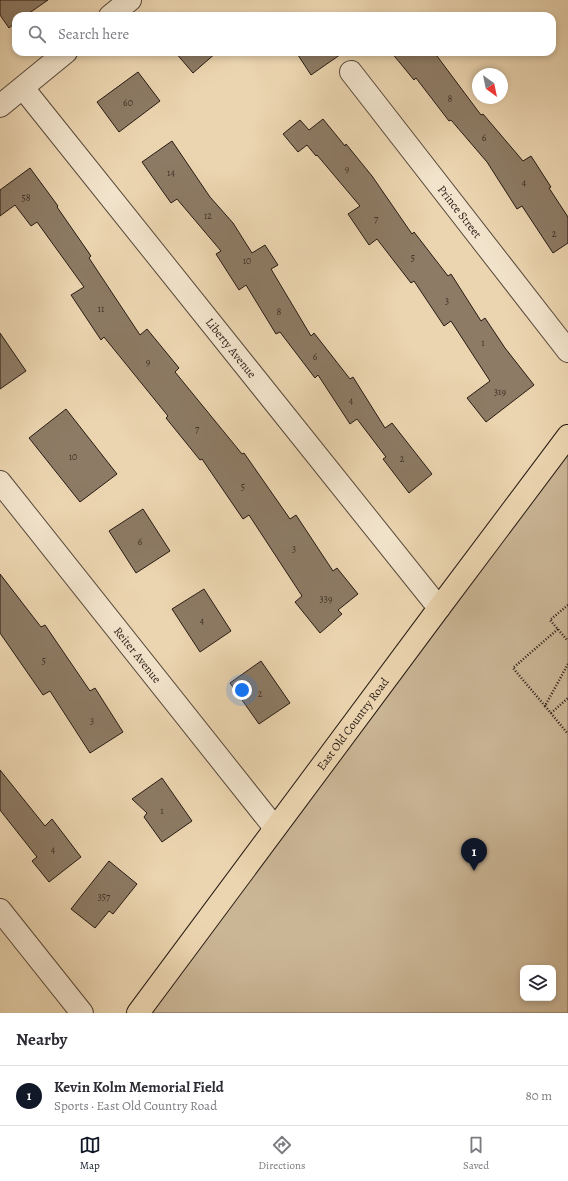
<!DOCTYPE html>
<html lang="en">
<head>
<meta charset="utf-8">
<style>
	body { margin:0; font-family:Alegreya,serif; background:#f2f2f3; color:#2b2b33 }
	.controls { position:absolute; right:12px; bottom:12px; display:grid; overflow:hidden; border-radius:8px; box-shadow:0 2px 6px #0003 }
	.controls button { width:36px; height:36px; display:grid; place-items:center; padding:0; border:0; border-bottom:1px solid #e1e1e2; background:#fff; color:#2b2b33; font:20px sans-serif }
	.compass { position:absolute; left:472px; top:68px; width:36px; height:36px; border-radius:50%; background:#fff; box-shadow:0 2px 6px #0003; rotate:147deg }
	.you { position:absolute; left:242px; top:690px; width:14px; height:14px; margin:-10px; border:3px solid #fff; border-radius:50%; background:#1a73e8; box-shadow:0 0 0 6px #1a73e833 }
	.badge { display:grid; place-items:center; width:26px; height:26px; border-radius:50%; background:#111827; color:#fff; font-size:13px; font-weight:700 }
	.pin { position:absolute; translate:-50% -33px; filter:drop-shadow(0 1px 2px #0008) }
	.pin::after { content:''; position:absolute; top:21px; width:14px; height:12px; background:inherit; clip-path:polygon(0 0,100% 0,50% 100%) }
	.list { margin:0; padding:0; list-style:none }
	h2 { display:flex; justify-content:space-between; align-items:center; height:52px; margin:0; padding:0 16px; font-size:17px }
	h2 small { font-size:13px; font-weight:400; color:#7c7c81 }
	.list li { display:grid; grid-template-columns:26px 1fr auto; gap:12px; align-items:center; box-sizing:border-box; height:60px; padding:0 16px; border-top:1px solid #e1e1e2 }
	.list b { display:block; font-size:15px; white-space:nowrap }
	.list p { margin:0; font-size:13px; white-space:nowrap; color:#7c7c81 }
	.list em { font-size:13px; font-style:normal; color:#7c7c81 }
	.icon { flex:none; width:22px; height:22px; fill:none; stroke:currentColor; stroke-width:2; stroke-linecap:round; stroke-linejoin:round }
	.map { position:relative; flex:none; width:568px; height:1013px; overflow:hidden }
	.search { position:absolute; background:#fff; box-shadow:0 2px 6px #0003; left:12px; right:12px; top:12px; height:44px; display:flex; align-items:center; gap:10px; box-sizing:border-box; padding:0 14px; border-radius:12px; color:#7c7c81; font-size:15px }
	.sheet { height:112px; background:#fff }
	nav { display:flex; justify-content:space-around; align-items:center; box-sizing:border-box; height:56px; border-top:1px solid #e1e1e2; background:#fff; font-size:11px; color:#7c7c81 }
	nav a { display:grid; justify-items:center; gap:2px }
	nav .on { color:#111827 }
	.map>svg:first-child { display:block }
	.green { fill:#cab595; stroke:#786854; fill-rule:evenodd }
	.building { fill:#8d7b65; stroke:#271a13 }
	.lines { fill:none; stroke-linecap:round; stroke-linejoin:round }
	.minor-casing { stroke:#58493a; stroke-width:24 }
	.major-casing { stroke:#271a13; stroke-width:24 }
	.path { stroke:#271a13; stroke-width:2.5; stroke-dasharray:1 2; stroke-linecap:butt }
	.minor { stroke:#f2e4cc; stroke-width:22 }
	.major { stroke:#ebd5b0; stroke-width:22 }
	.labels { text-anchor:middle; stroke-width:4; stroke-linejoin:round; paint-order:stroke }
	.number-label { font-size:10px; fill:#403228 }
	.street-label { font-size:12px; fill:#271a13; stroke:#f2e4cc }
</style>
</head>
<body>
<div class="map">
<svg width="568" height="1013" viewBox="0 0 568 1013">
	<rect width="100%" height="100%" fill="#ebd5b0"/>
	<filter id="stains"><feTurbulence type="fractalNoise" baseFrequency=".005" numOctaves="4"/><feColorMatrix values="0 0 0 0 .2 0 0 0 0 .09 0 0 0 0 .02 0 0 0 .5 -.17"/></filter>
	<radialGradient id="worn" r=".72"><stop offset=".6" stop-color="#630" stop-opacity="0"/><stop offset="1" stop-color="#630" stop-opacity=".3"/></radialGradient>
	<!-- green -->
	<path class="green" d="M568,437V1013H138ZM523,968H553V998H523Z"/>
	<!-- building -->
	<path class="building" d="M0,0H48L25,16H16V22L9,28L0,15Z
		M175,52H217L193,73Z
		M296,52H344L311,75Z
		M391,52H434L481,115L483,114L523,161L531,156L551,187L549,188L568,217V243L553,253L522,206L517,209L487,162L451,120L449,121L416,78L414,80Z
		M138,72L160,101L119,132L97,102Z
		M323,119L345,146L346,144L372,176L412,234L414,232L448,276L451,274L481,321L485,318L505,348L534,385L486,422L467,398L490,381L451,321L444,326L414,281L411,283L377,239L369,245L348,214L360,206L317,155L316,156L307,145L298,152L283,134L300,120L309,130Z
		M172,141L210,197L233,223L252,253L265,245L278,265L271,269L311,336L314,333L350,379L353,377L385,428L392,423L432,474L409,493L383,459L386,457L357,419L350,424L318,375L315,378L280,332L276,334L246,285L239,290L216,254L221,251L177,199L171,203L142,162Z
		M30,168L58,206L57,207L91,256L89,258L140,335L147,329L179,368L175,372L242,454L244,453L290,519L296,515L333,571L337,568L358,594L338,610L342,614L320,633L295,602L302,596L249,515L243,519L202,459L200,460L166,418L168,416L104,337L101,340L71,295L84,287L37,222L31,226L15,205L0,216V190Z
		M0,333L26,371L0,389Z
		M66,409L117,474L80,502L29,438Z
		M143,509L170,551L136,573L109,531Z
		M0,574L41,627L45,625L90,691L95,688L123,732L90,753L50,691L43,695L0,633Z
		M204,589L231,631L200,652L172,609Z
		M261,661L290,703L259,724L230,683Z
		M0,770L45,826L52,819L81,857L49,882L32,861L37,857L0,810Z
		M162,778L192,821L162,842L144,817L147,813L132,799Z
		M109,861L137,884L113,914L109,911L95,928L71,909Z"/>
	<g class="lines">
		<defs>
			<g id="minor">
				<path d="M110,16L130,0"/>
				<path id="s1" d="M351,72L568,351"/>
				<path id="s2" d="M23,88L439,608"/>
				<path d="M0,106L66,52"/>
				<path id="s3" d="M0,482L275,828"/>
				<path d="M0,910L82,1013"/>
			</g>
			<g id="major">
				<path id="s4" d="M138,1013L439,608L568,436"/>
			</g>
		</defs>
		<!-- minor casing -->
		<use href="#minor" class="minor-casing"/>
		<!-- major casing -->
		<use href="#major" class="major-casing"/>
		<!-- path -->
		<path class="path" d="M568,605L550,620L568,641
			M568,664L545,706L568,734
			M545,706L513,668L558,629
			M551,713L568,698"/>
		<!-- minor -->
		<use href="#minor" class="minor"/>
		<!-- major -->
		<use href="#major" class="major"/>
	</g>
	<g class="labels">
		<!-- number labels -->
		<g class="number-label">
			<text x="450" y="102">8</text>
			<text x="128" y="106">60</text>
			<text x="484" y="141">6</text>
			<text x="347" y="172">9</text>
			<text x="171" y="176">14</text>
			<text x="524" y="186">4</text>
			<text x="26" y="201">58</text>
			<text x="208" y="219">12</text>
			<text x="376" y="222">7</text>
			<text x="554" y="237">2</text>
			<text x="413" y="261">5</text>
			<text x="247" y="264">10</text>
			<text x="447" y="304">3</text>
			<text x="101" y="312">11</text>
			<text x="279" y="315">8</text>
			<text x="483" y="346">1</text>
			<text x="315" y="360">6</text>
			<text x="148" y="365">9</text>
			<text x="500" y="395">319</text>
			<text x="351" y="404">4</text>
			<text x="197" y="432">7</text>
			<text x="73" y="460">10</text>
			<text x="402" y="462">2</text>
			<text x="243" y="490">5</text>
			<text x="140" y="545">6</text>
			<text x="294" y="552">3</text>
			<text x="326" y="602">339</text>
			<text x="202" y="624">4</text>
			<text x="44" y="664">5</text>
			<text x="260" y="697">2</text>
			<text x="92" y="724">3</text>
			<text x="162" y="814">1</text>
			<text x="53" y="853">4</text>
			<text x="104" y="900">357</text>
		</g>
		<!-- street labels -->
		<g class="street-label">
			<text dy="4" stroke="none"><textPath href="#s1" startOffset="177">Prince Street</textPath></text>
			<text dy="4" stroke="none"><textPath href="#s2" startOffset="333">Liberty Avenue</textPath></text>
			<text dy="4" stroke="none"><textPath href="#s3" startOffset="221">Reiter Avenue</textPath></text>
			<text dy="4" stroke="none"><textPath href="#s4" startOffset="360">East Old Country Road</textPath></text>
		</g>
	</g>
	<rect width="100%" height="100%" filter="url(#stains)"/>
	<rect width="100%" height="100%" fill="url(#worn)"/>
</svg>
<div class="controls">
<button><svg class="icon" aria-label="layers" viewBox="0 0 24 24"><path d="M12 4l9 5-9 5-9-5zM3 14l9 5 9-5"/></svg></button>
</div>
<svg class="compass" viewBox="-18 -18 36 36"><path d="M0-13l5 13h-10z" fill="#e53935"/><path d="M0 13l5-13h-10z" fill="#7c7c81"/></svg>
<div class="you"></div>
<div class="pin badge" style="left:474px;top:871px">1</div>
<div class="search"><svg class="icon" aria-label="search" viewBox="0 0 24 24"><circle cx="10" cy="10" r="6"/><path d="M15 15l6 6"/></svg>Search here</div>
</div>
<section class="sheet">
<h2>Nearby<small></small></h2>
<ul class="list">
<li><span class="badge">1</span><div><b>Kevin Kolm Memorial Field</b><p>Sports · East Old Country Road</p></div><em>80 m</em></li>
</ul>
</section>
<nav>
<a class="on"><svg class="icon" aria-label="map" viewBox="0 0 24 24"><path d="M3 6l6-2 6 2 6-2v14l-6 2-6-2-6 2zM9 4v14M15 6v14"/></svg>Map</a>
<a><svg class="icon" aria-label="directions" viewBox="0 0 24 24"><path d="M12 3l9 9-9 9-9-9zM9 14v-3h6M13 9l2 2-2 2"/></svg>Directions</a>
<a><svg class="icon" aria-label="saved" viewBox="0 0 24 24"><path d="M7 4h10v16l-5-4-5 4z"/></svg>Saved</a>
</nav>
</body>
</html>
